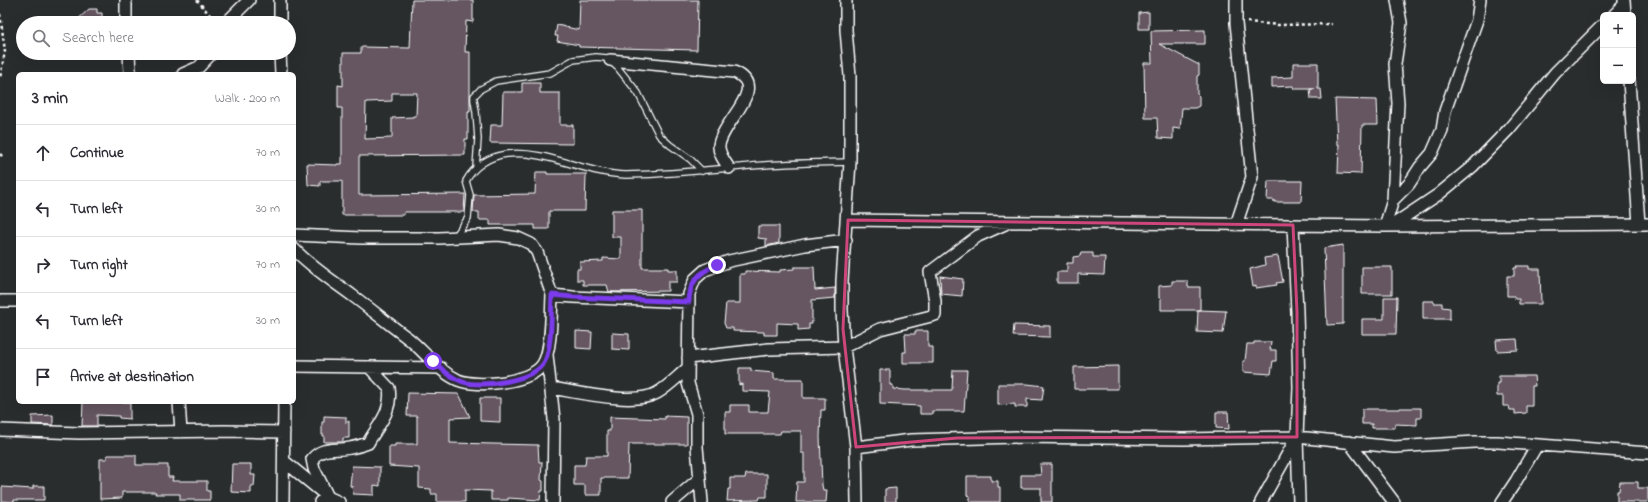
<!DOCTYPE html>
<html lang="en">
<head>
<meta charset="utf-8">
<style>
	body { margin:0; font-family:"Indie Flower",sans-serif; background:#f7f7f7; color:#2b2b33 }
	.controls { position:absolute; right:12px; top:12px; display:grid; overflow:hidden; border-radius:6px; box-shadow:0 4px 16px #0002 }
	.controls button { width:36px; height:36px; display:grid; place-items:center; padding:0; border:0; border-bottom:1px solid #e1e1e2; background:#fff; color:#2b2b33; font:20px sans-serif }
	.stop { position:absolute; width:12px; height:12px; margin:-9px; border:3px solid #7c3aed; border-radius:50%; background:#fff }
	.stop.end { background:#7c3aed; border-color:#fff; box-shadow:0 1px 4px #0008 }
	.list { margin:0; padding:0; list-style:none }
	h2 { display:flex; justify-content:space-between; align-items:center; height:52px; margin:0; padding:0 16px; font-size:17px }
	h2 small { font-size:13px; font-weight:400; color:#7c7c81 }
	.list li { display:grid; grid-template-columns:26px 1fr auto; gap:12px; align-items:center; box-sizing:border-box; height:56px; padding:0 16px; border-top:1px solid #e1e1e2 }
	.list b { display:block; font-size:15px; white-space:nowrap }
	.list em { font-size:13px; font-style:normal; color:#7c7c81 }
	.icon { flex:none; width:22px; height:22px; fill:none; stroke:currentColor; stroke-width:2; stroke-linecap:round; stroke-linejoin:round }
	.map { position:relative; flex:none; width:1648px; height:502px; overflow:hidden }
	.search { position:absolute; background:#fff; box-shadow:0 4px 16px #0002; left:16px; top:16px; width:280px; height:44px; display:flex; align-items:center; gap:10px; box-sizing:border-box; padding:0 14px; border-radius:22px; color:#7c7c81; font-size:15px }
	.panel { position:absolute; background:#fff; box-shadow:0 4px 16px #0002; left:16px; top:72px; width:280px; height:332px; border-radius:6px }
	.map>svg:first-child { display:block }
	.building { fill:#655662; stroke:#fff; fill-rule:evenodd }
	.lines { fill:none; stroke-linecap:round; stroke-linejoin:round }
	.service-casing { stroke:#fff; stroke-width:8 }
	.minor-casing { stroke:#fff; stroke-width:14 }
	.path { stroke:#fff; stroke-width:2.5; stroke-dasharray:3 3; stroke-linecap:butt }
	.service { stroke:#2a2d2e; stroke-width:5.5 }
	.minor { stroke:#2a2d2e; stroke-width:11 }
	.route { stroke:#7c3aed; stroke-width:5 }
	.marked { fill:none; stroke:#ce467c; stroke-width:3; stroke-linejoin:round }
</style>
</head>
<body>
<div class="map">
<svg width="1648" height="502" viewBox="0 0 1648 502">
	<rect width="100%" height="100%" fill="#2a2d2e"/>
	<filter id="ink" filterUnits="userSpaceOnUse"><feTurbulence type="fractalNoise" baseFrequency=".025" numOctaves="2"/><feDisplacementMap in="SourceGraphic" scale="8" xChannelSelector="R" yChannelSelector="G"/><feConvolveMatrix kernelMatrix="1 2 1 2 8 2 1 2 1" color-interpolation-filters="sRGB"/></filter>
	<g filter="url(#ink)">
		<!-- building -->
		<path class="building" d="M412,0H473V22L466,21L465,52H470V112H468V139H465V155L359,156V195L465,194L464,212H404V215H342V181H320V186L308,185L307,164L337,165V164H342V108H338V85L343,86V53H361V47L410,48ZM392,93H417L416,116H413V117L392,118V138L365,139L366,102L392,101Z
			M580,0H698L697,50L579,47V45L557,41L558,36H555L557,25L579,30Z
			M89,9H97V13H102V23H74Z
			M1149,12V29H1139V13Z
			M1205,30V44H1159L1199,65V75L1197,76V94L1199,96V106L1195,108H1182L1180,129L1173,128V139L1158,138L1157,118H1145L1144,63H1152L1151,31Z
			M1293,63H1318V89H1321L1322,99H1311L1310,89H1315H1294L1293,86L1272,87V78L1293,77Z
			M522,83H540V93H560V125H573V144L490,143L491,125H502L503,92H522Z
			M1335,99L1377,100L1378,125H1362L1361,174L1338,173L1339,144H1337Z
			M536,172H547V174H586L585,211H549V229H535V225H490V220H479V212H473L474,195L535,194Z
			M1268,181H1302L1301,202H1274V200H1267Z
			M612,210H642V268H668V270H677V282H668V291L609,292L607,285H583V280H577V269H580V262L603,261V258L621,259V237H612Z
			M758,226H779V243L766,246V239L758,238Z
			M1343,245V324L1327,325L1324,248Z
			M1081,253H1093V257H1105L1104,275L1078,274V283H1057V272H1067V263H1073V257L1080,256Z
			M1278,256L1283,282L1276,283L1277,285L1256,288V286L1253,287L1250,269L1265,265L1264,258Z
			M1516,266H1529V269H1540L1541,304H1519V299H1515L1514,296H1507V276H1514V268H1517Z
			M794,267H814L815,290L835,288V298L812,300V324H809V329L798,330V324L777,323V335H764V332L733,331V328H726L724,323L726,303H740V274H745V271L780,272V270L794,269Z
			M1362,267H1392V294H1362Z
			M940,276L963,279L962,296L941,294Z
			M1172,281H1188V287H1200V310H1161V298H1159V286L1172,285Z
			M1384,297H1397L1396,334H1362V319H1384Z
			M1423,301H1434V303H1442V307L1450,308V319H1423Z
			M1198,310L1226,311L1223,333L1197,332Z
			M1014,325L1050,326V337L1013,336Z
			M576,331L592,332L591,349L576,348Z
			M915,331H928V347H933V363H903V352H906L905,334H915Z
			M612,333L629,334V350L612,349Z
			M1517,339L1518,350L1497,351L1496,340Z
			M1254,342H1271L1270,350H1276V361H1273L1271,374L1243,372V361H1245L1247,344H1254Z
			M1118,366V389H1074V367Z
			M739,368H751V371L774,373V379H803V398H825V410H821L820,437L822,485L823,490H827L826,502H796L797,482H804V453H801V431H781L780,434H725V412H730V405H749V412H768L770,392L742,391V384L739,385Z
			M880,370H890V385H893V389L905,390H952L953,370H967L964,411H932V414H920V406L880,404Z
			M1499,376H1534L1535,386H1532V406H1526V413L1515,414V410H1510L1509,406H1503V396H1497V383H1499Z
			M998,384H1027L1044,386L1042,400L1027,399V407H1015V404L998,405Z
			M408,393L459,394L470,417L450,418V443L538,445L539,462H542L541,480L543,481V491H541L540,500L508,498V500H491V491L465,490V502H437V494H431V489L419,488V468L389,466V446H395V444H417V416H407Z
			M480,398H500V422L480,421Z
			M83,402H130V419L119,418V416L97,415V426H82Z
			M1400,408H1421V418H1417V425L1395,424V428H1372V424H1362V409H1400Z
			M1216,412H1228L1229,429L1216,428Z
			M53,415V425L32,424V416Z
			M324,416L346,417V423L349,421V438H343V442H324V435H322V422H324Z
			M665,416L687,417V444H629L628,478H601V495H585V485H574V465H585L586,456H607V431H610V417L665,419Z
			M107,455H136V465H168V477H173L172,481H207V491H210V500H180V494H155L156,492H122V498L100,499V459H107Z
			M232,464H251V475H255L254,486H251V493L231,492Z
			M1040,464H1052V502H1041V488H1021V475H1041Z
			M352,466L380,467V486L374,485V495L353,494L352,486H350Z
			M746,474H767V497H760L759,500L727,501L728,489H730V478H745Z
			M967,476H991V481H998V487H1000V502H970V496L967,495Z
			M1620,482H1638V488H1648V502H1617V491H1619Z
			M33,486H44V500H14V502L2,501V487L33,489Z
			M896,488V502H885V489Z"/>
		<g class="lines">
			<defs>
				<path id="service" d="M476,167L478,139L476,112L474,100V96L481,89L496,81L550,73L573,60L596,57L607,58L618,68L638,93L659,135L670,145L690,159L702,171
					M455,237L468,218L470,195L466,181C474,166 490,156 507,154C548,150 586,174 626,175C665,175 703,170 741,167C777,163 814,163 850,162"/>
				<path id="minor" d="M280,0V23
					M846,0V30L850,76V162L842,281V310L844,347L856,447L857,502
					M1236,0V23L1252,177L1236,225
					M1624,0L1625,15
					M1614,15L1624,5
					M126,23V0
					M226,23L249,0
					M129,53L130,74
					M280,53L281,74
					M610,60L734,72C770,87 723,120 719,145C718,153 725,162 729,168
					M183,74L199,67L212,53
					M1629,81L1639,224
					M1393,200L1409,184L1420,167L1432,153L1442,130L1445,111L1477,20L1480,0
					M848,220L1385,226L1648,224
					M1385,226L1393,200L1398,103L1395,64L1401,23L1397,0
					M1391,226L1439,194L1473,166L1509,129L1555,73L1603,25
					M294,235L361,238H439L499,235L518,238L531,244L537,252L552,295L573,297L689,302
					M294,249C312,268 333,281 353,296C372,310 390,325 409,339C425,352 438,371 458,380C477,388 531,383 543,364C552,350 551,312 552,295
					M0,301H18
					M547,355L554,419L553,502
					M688,358L769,349L844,347L880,329L935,315V301L930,272L978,236L1005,224
					M294,366L441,368
					M551,388C577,392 635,406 657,393C669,386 678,376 688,368
					M179,402L181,432
					M0,430L79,433L224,431L284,432
					M1297,438L1299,502
					M1349,442L1394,502
					M856,447L911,440L1016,437L1184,439L1297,437L1394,447L1475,442H1498L1648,453
					M284,461L328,497L339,502
					M283,502L284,402
					M320,502L328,497L314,469L312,459C323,446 335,451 350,448C356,447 362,445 368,443C378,425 393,411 389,388L369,367
					M672,502L700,478
					M702,502L697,447V414L688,383L689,294L695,279L705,270L729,261L805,245L846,240
					M1261,502L1297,437L1299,387L1297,312L1293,225
					M1502,502L1516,481L1537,445"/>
			</defs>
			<!-- service casing -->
			<use href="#service" class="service-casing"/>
			<!-- minor casing -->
			<use href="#minor" class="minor-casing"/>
			<!-- path -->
			<path class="path" d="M197,0L215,21
				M0,14L5,51L0,78
				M1247,22L1278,25L1332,24
				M0,154L3,157"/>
			<!-- service -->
			<use href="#service" class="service"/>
			<!-- minor -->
			<use href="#minor" class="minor"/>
		</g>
	</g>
	<g class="lines" filter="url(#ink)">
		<!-- route -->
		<path class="route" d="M433,361C442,369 451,378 463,382C482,388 535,381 545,361C552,346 551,313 552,295L573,297L689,302C689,282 699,272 717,265"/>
	</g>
	<!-- marked area -->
	<path class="marked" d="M848,220L1293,225L1297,312V437L957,438L856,447L843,329Z"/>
</svg>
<div class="controls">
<button>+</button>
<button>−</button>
</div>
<div class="stop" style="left:433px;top:361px"></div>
<div class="stop end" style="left:717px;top:265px"></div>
<div class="search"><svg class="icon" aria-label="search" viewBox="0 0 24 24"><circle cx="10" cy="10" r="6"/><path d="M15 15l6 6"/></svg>Search here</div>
<section class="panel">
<h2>3 min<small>Walk · 200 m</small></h2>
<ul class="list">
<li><svg class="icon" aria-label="ahead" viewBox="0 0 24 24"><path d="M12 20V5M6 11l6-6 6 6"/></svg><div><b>Continue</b></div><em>70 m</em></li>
<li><svg class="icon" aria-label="left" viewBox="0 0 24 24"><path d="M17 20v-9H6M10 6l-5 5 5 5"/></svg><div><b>Turn left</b></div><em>30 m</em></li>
<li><svg class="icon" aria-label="right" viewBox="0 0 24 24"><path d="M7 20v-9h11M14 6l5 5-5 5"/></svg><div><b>Turn right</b></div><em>70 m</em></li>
<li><svg class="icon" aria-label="left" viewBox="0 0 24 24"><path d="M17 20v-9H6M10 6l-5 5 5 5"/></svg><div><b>Turn left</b></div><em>30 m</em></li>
<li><svg class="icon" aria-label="arrive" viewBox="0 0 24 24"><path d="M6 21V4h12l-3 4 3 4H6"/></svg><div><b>Arrive at destination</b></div></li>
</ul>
</section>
</div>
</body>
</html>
